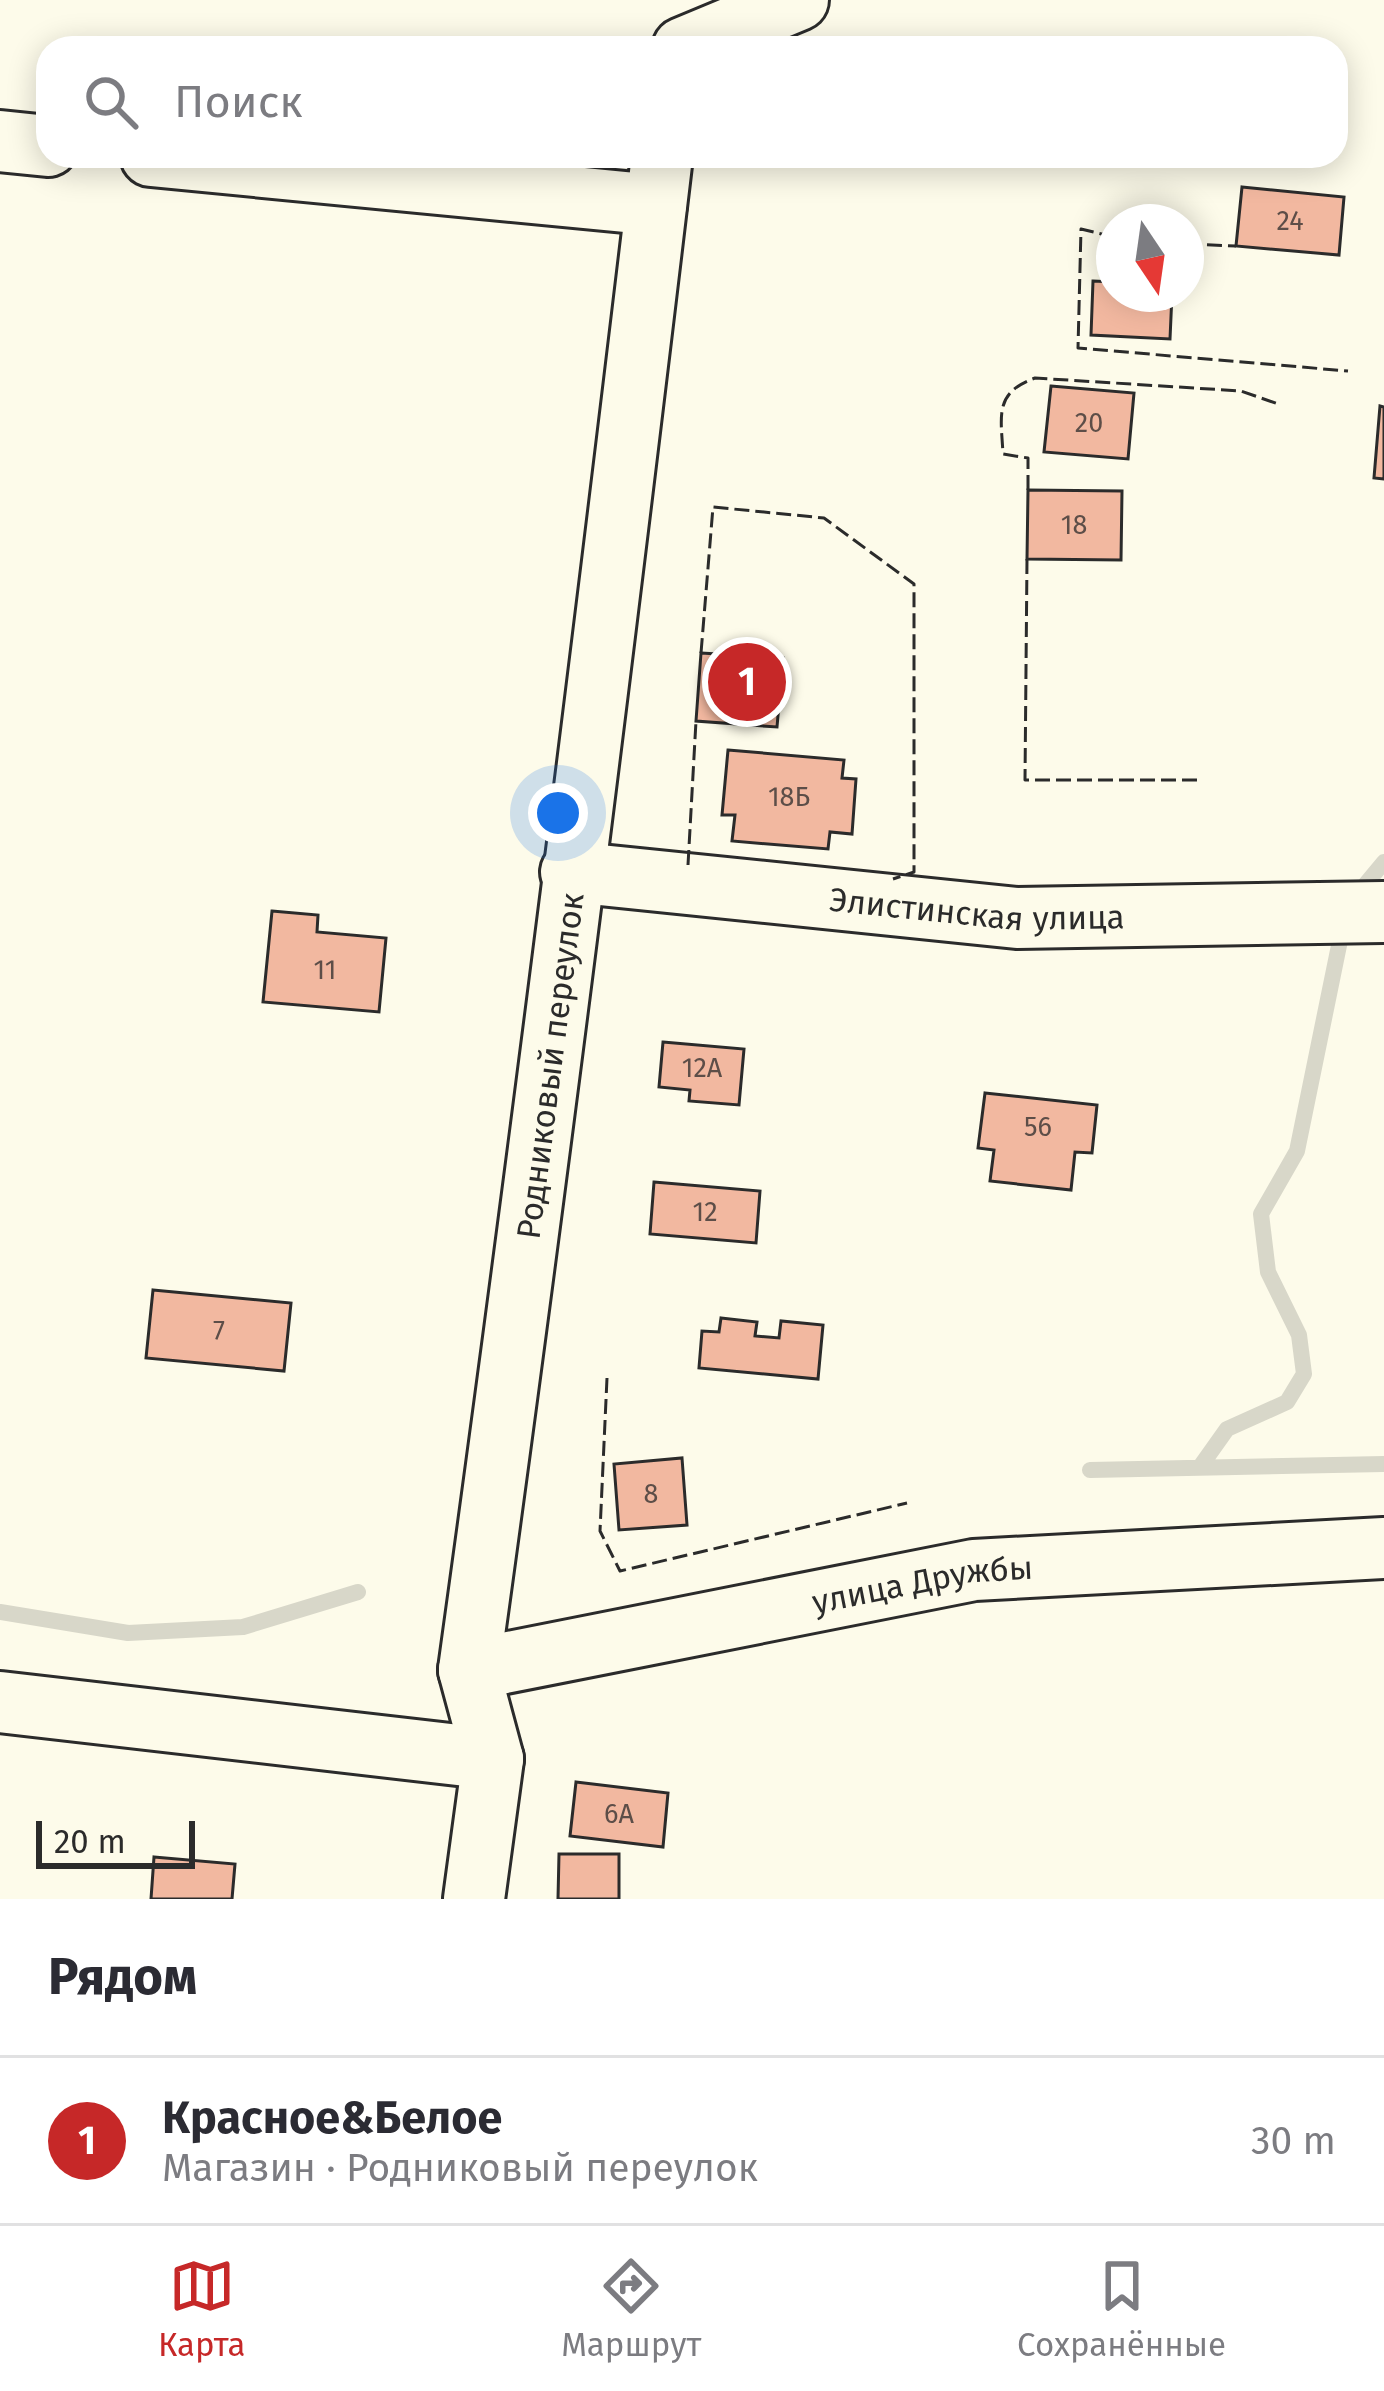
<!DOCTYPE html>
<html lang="ru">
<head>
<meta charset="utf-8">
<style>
	body { margin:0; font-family:"Fira Sans",sans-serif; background:#f7f7f7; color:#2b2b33 }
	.compass { position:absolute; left:1096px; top:204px; width:108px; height:108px; border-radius:50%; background:#fff; box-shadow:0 6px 30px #0003; rotate:167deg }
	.scale { position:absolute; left:36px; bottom:30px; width:159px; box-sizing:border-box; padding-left:12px; border:6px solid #2b2b2b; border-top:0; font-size:33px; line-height:42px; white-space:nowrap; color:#2b2b2b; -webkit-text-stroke:9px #fdfbea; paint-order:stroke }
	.you { position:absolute; left:558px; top:813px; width:42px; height:42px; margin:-30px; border:9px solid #fff; border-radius:50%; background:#1a73e8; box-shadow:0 0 0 18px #1a73e833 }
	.badge { display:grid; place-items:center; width:78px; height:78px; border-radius:50%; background:#c62828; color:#fff; font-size:39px; font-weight:700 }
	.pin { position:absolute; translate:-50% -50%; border:6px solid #fff; box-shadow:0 3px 12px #0006 }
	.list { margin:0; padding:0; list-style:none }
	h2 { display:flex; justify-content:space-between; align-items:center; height:156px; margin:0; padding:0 48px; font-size:51px }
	h2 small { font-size:39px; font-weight:400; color:#7c7c81 }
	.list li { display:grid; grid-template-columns:78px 1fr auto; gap:36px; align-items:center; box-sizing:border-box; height:168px; padding:0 48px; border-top:3px solid #e1e1e2 }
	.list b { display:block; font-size:45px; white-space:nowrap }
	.list p { margin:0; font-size:39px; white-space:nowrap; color:#7c7c81 }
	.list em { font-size:39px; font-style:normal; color:#7c7c81 }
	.icon { flex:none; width:66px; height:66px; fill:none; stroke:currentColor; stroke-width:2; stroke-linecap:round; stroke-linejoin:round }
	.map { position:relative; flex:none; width:1384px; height:1899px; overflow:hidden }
	.search { position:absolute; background:#fff; box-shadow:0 6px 30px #0003; left:36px; right:36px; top:36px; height:132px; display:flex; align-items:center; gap:30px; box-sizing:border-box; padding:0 42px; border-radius:36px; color:#7c7c81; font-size:45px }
	.sheet { height:324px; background:#fff }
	nav { display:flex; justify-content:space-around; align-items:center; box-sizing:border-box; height:168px; border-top:3px solid #e1e1e2; background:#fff; font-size:33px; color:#7c7c81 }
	nav a { display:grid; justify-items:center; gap:6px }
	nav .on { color:#c62828 }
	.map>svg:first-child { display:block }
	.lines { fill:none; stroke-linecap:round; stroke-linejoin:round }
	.stream { stroke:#d8d7c9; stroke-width:16 }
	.building { fill:#f2b8a0; stroke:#2b2b2b; stroke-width:3 }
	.minor-casing { stroke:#2b2b2b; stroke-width:66 }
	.minor { stroke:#fdfbea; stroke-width:60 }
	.fence { stroke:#2b2b2b; stroke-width:3; stroke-dasharray:15 6; stroke-linecap:butt }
	.labels { text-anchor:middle; stroke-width:9; stroke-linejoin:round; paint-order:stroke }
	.number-label { font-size:27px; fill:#5d4e48 }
	.street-label { font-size:33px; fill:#2b2b2b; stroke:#fdfbea }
</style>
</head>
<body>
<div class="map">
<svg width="1384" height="1899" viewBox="0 0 1384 1899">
	<rect width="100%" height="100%" fill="#fdfbea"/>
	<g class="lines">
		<!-- stream -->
		<path class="stream" d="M1354,898L1384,862
			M1200,1467L1227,1429L1287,1402L1304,1374L1299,1335L1268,1272L1261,1214L1297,1151L1344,921
			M1090,1470L1384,1464
			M0,1612L128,1633L243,1627L358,1592"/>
	</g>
	<!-- building -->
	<path class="building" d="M1242,187L1344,197L1339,255L1236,246Z
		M1093,281L1114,282V294H1172L1170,339L1091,335Z
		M1051,386L1134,393L1128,459L1044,452Z
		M1380,406L1384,407V479L1374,478Z
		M1028,490L1122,491L1121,560L1027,559Z
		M701,653L783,658L777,727L696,721Z
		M728,750L844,760L842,778L856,779L852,834L830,832L828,849L732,841L735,815H722Z
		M272,911L318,915L317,932L386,938L379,1012L263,1002Z
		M663,1042L744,1049L739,1105L689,1101L690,1090L659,1087Z
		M985,1093L1097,1105L1092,1153L1075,1152L1071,1190L990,1181L994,1150L978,1148Z
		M654,1182L760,1191L756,1243L650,1234Z
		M153,1290L291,1303L284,1371L146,1358Z
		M721,1318L757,1322L755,1336L779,1338L781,1321L823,1325L818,1379L699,1368L702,1331L719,1332Z
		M682,1458L687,1525L619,1530L614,1464Z
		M576,1782L668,1793L663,1847L570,1836Z
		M559,1854H619V1899H558Z
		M154,1857L235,1864L232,1899H151Z"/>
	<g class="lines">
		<defs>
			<g id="minor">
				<path d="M683,48L798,0"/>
				<path d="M0,141L48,146"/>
				<path d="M151,156L656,205"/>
				<path id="s1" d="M571,872L1017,918L1384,912"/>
				<path id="s2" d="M469,1670L974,1570L1384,1548"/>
				<path d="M0,1702L493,1759"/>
				<path id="s3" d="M474,1899L493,1759L469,1670C539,1166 602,661 662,156"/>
			</g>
		</defs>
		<!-- minor casing -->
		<use href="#minor" class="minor-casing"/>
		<!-- minor -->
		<use href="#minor" class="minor"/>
		<!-- fence -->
		<path class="fence" d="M1114,237L1081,229L1078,348L1348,371
			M1186,244L1236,246
			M1028,490V458L1003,454C1001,415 994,393 1035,378L1241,391L1281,405
			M1027,559L1025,780H1202
			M701,653L713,507L824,518L914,584V872L893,879
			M688,865L696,721
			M607,1378L600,1531L620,1571L907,1503"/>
	</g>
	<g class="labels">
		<!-- number labels -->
		<g class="number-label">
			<text x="1290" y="230">24</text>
			<text x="1089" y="432">20</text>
			<text x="1074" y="534">18</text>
			<text x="789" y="806">18Б</text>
			<text x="325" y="979">11</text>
			<text x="702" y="1077">12А</text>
			<text x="1038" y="1136">56</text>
			<text x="705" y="1221">12</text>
			<text x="219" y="1340">7</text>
			<text x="651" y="1503">8</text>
			<text x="619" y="1823">6А</text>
		</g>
		<!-- street labels -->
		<g class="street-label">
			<text dy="12" stroke="none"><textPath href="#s1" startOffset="408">Элистинская улица</textPath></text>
			<text dy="12" stroke="none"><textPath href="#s3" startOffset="843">Родниковый переулок</textPath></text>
			<text dy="12" stroke="none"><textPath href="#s2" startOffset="462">улица Дружбы</textPath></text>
		</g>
	</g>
</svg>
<svg class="compass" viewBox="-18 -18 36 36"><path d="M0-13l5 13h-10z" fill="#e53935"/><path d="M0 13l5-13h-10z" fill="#7c7c81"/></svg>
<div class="scale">20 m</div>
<div class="you"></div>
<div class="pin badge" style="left:747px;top:682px">1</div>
<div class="search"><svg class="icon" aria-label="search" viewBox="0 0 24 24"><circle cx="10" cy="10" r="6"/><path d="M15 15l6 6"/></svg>Поиск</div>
</div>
<section class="sheet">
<h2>Рядом<small></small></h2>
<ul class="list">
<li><span class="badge">1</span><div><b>Красное&amp;Белое</b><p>Магазин · Родниковый переулок</p></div><em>30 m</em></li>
</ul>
</section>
<nav>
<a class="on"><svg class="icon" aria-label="map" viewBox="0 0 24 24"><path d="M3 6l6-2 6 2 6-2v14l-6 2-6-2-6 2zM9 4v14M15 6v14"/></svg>Карта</a>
<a><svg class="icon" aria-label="directions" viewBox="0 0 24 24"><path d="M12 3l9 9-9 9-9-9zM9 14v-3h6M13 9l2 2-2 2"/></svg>Маршрут</a>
<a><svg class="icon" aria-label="saved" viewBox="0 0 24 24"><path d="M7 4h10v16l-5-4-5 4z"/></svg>Сохранённые</a>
</nav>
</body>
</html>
